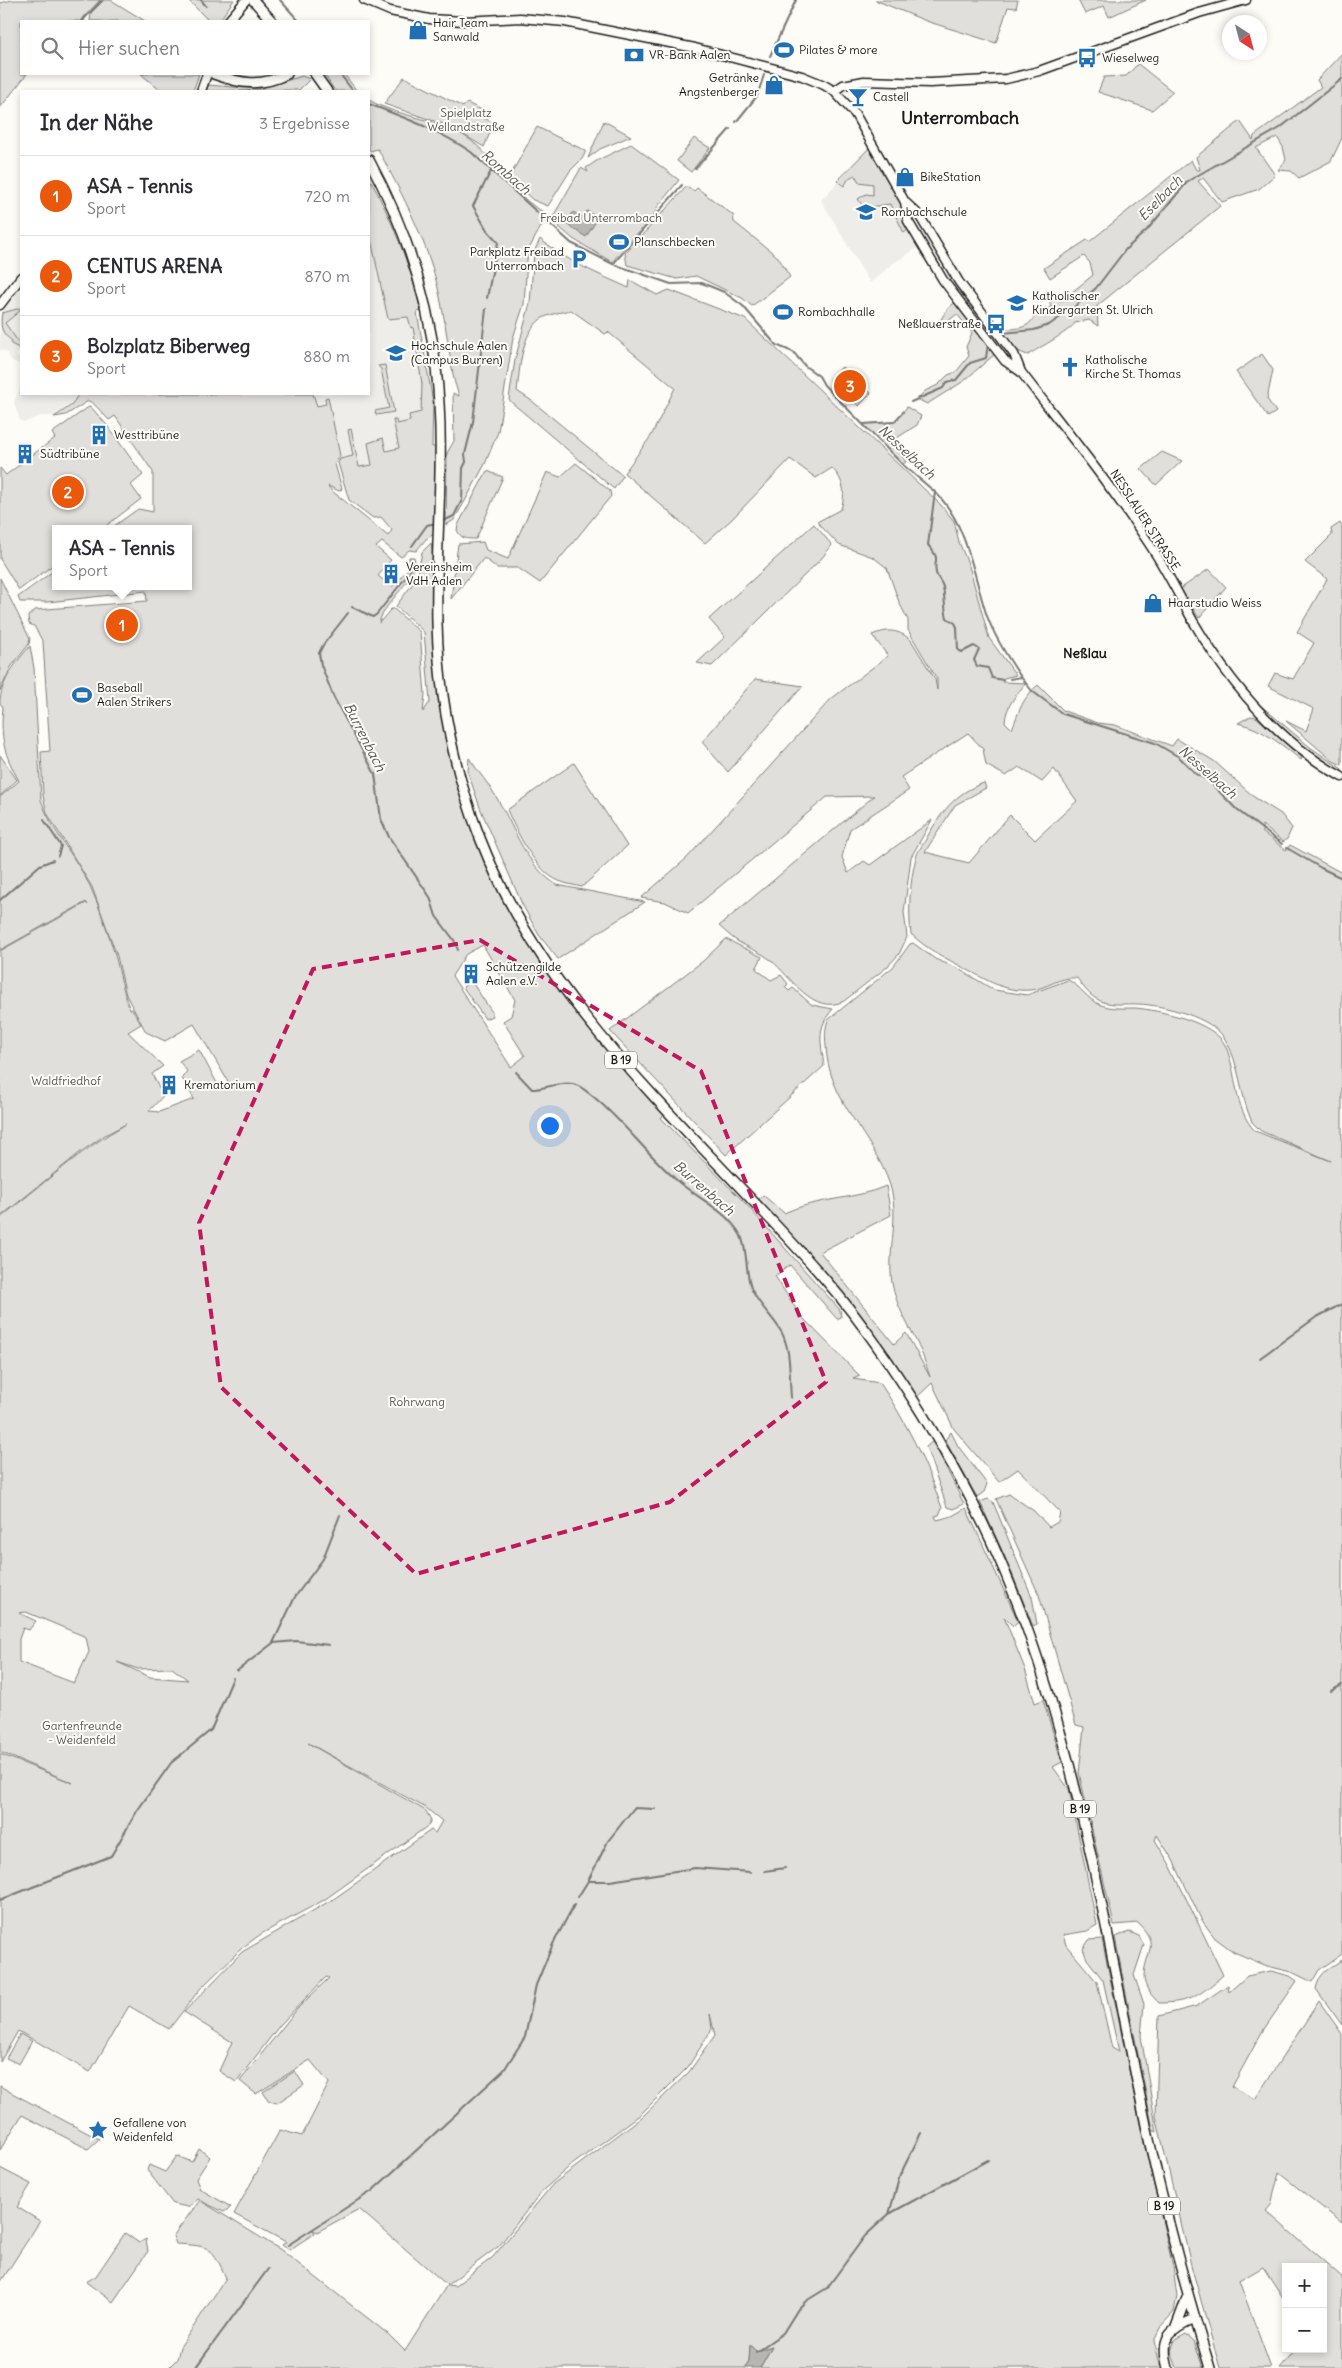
<!DOCTYPE html>
<html lang="de">
<head>
<meta charset="utf-8">
<style>
	body { margin:0; font-family:Delius,sans-serif; background:#f7f7f7; color:#2b2b33 }
	.controls { position:absolute; right:15px; bottom:15px; display:grid; overflow:hidden; border-radius:0px; box-shadow:0 2px 8px #0003 }
	.controls button { width:45px; height:45px; display:grid; place-items:center; padding:0; border:0; border-bottom:1px solid #e1e1e2; background:#fff; color:#2b2b33; font:25px sans-serif }
	.compass { position:absolute; left:1222px; top:15px; width:45px; height:45px; border-radius:50%; background:#fff; box-shadow:0 2px 8px #0003; rotate:144deg }
	.you { position:absolute; left:549px; top:1125px; width:18px; height:18px; margin:-12px; border:4px solid #fff; border-radius:50%; background:#1a73e8; box-shadow:0 0 0 8px #1a73e833 }
	.badge { display:grid; place-items:center; width:32px; height:32px; border-radius:50%; background:#ea580c; color:#fff; font-size:16px; font-weight:700 }
	.pin { position:absolute; translate:-50% -50%; border:2px solid #fff; box-shadow:0 1px 5px #0006 }
	.popup { position:absolute; left:52px; top:525px; width:140px; height:65px; box-sizing:border-box; display:grid; place-content:center; border-radius:0px; background:#fff; filter:drop-shadow(0 1px 4px #0005); font-size:16px; white-space:nowrap; color:#7c7c81 }
	.popup b { font-size:19px; color:#2b2b33 }
	.popup::after { content:''; position:absolute; left:50%; top:100%; margin-left:-10px; border:10px solid transparent; border-top-color:#fff }
	.list { margin:0; padding:0; list-style:none }
	h2 { display:flex; justify-content:space-between; align-items:center; height:65px; margin:0; padding:0 20px; font-size:21px }
	h2 small { font-size:16px; font-weight:400; color:#7c7c81 }
	.list li { display:grid; grid-template-columns:32px 1fr auto; gap:15px; align-items:center; box-sizing:border-box; height:80px; padding:0 20px; border-top:1px solid #e1e1e2 }
	.list b { display:block; font-size:19px; white-space:nowrap }
	.list p { margin:0; font-size:16px; white-space:nowrap; color:#7c7c81 }
	.list em { font-size:16px; font-style:normal; color:#7c7c81 }
	.icon { flex:none; width:28px; height:28px; fill:none; stroke:currentColor; stroke-width:2; stroke-linecap:round; stroke-linejoin:round }
	.map { position:relative; flex:none; width:1342px; height:2368px; overflow:hidden }
	.search { position:absolute; background:#fff; box-shadow:0 2px 8px #0003; left:20px; top:20px; width:350px; height:55px; display:flex; align-items:center; gap:12px; box-sizing:border-box; padding:0 18px; border-radius:0px; color:#7c7c81; font-size:19px }
	.panel { position:absolute; background:#fff; box-shadow:0 2px 8px #0003; left:20px; top:90px; width:350px; height:305px; border-radius:0px }
	.map>svg:first-child { display:block }
	.built { fill:#eeede9 }
	.green { fill:#e0dfdb; stroke:#7e7e7c; fill-rule:evenodd }
	.water { fill:#b7b6b2; stroke:#797876 }
	.lines { fill:none; stroke-linecap:round; stroke-linejoin:round }
	.stream { stroke:#797876; stroke-width:2 }
	.secondary-casing { stroke:#1c1c1c; stroke-width:11 }
	.primary-casing { stroke:#1c1c1c; stroke-width:12 }
	.secondary { stroke:#fdfcf7; stroke-width:8 }
	.primary { stroke:#fdfcf7; stroke-width:9 }
	.marked { fill:none; stroke:#c2185b; stroke-width:4; stroke-dasharray:10 6; stroke-linejoin:round }
	.labels { text-anchor:middle; stroke-width:4; stroke-linejoin:round; paint-order:stroke }
	.shield { fill:#fdfcf7; stroke:#605f5e; stroke-width:1 }
	.shield-label { font-size:11px; font-weight:bold; fill:#1c1c1c }
	.poi-label { font-size:12px; fill:#1c1c1c; stroke:#fdfcf7; text-anchor:start }
	.park-label { font-size:12px; fill:#575655; stroke:#fdfcf7 }
	.street-label { font-size:12px; fill:#1c1c1c; stroke:#fdfcf7 }
	.water-label { font-size:14px; font-style:italic; fill:#5a5a58; stroke:#fdfcf7 }
	.neighbourhood-label { font-size:14px; font-weight:bold; fill:#1c1c1c; stroke:#fdfcf7 }
	.district-label { font-size:18px; font-weight:bold; fill:#1c1c1c; stroke:#fdfcf7 }
</style>
</head>
<body>
<div class="map">
<svg width="1342" height="2368" viewBox="0 0 1342 2368">
	<rect width="100%" height="100%" fill="#fdfcf7"/>
	<filter id="ink" filterUnits="userSpaceOnUse"><feTurbulence type="fractalNoise" baseFrequency=".02" numOctaves="2"/><feDisplacementMap in="SourceGraphic" scale="10" xChannelSelector="R" yChannelSelector="G"/><feConvolveMatrix kernelMatrix="1 2 1 2 8 2 1 2 1" color-interpolation-filters="sRGB"/></filter>
	<g filter="url(#ink)">
		<!-- built -->
		<path class="built" d="M870,148L920,246L891,265L870,283L821,200Z
			M369,216L401,262L433,402L431,409L373,518L349,500L338,463L332,431L284,394H369Z
			M18,290L21,294V350L16,355L21,359V364L12,361L7,352L0,350V315Z
			M21,387V394H77L71,404L53,416H41L25,422L20,421L14,402Z"/>
		<!-- green -->
		<path class="green" d="M12,0H100L83,18L85,21H21V74H27L0,108V3Z
			M104,0H111L145,21H90L91,13Z
			M188,0H234L219,21H209Z
			M875,0H1018L1016,8L1008,7L996,43L926,21Z
			M1078,0H1146L1109,17L1104,6L1085,14Z
			M1342,53V138L1331,161L1299,178L1291,171L1278,170L1286,160L1283,147L1277,137L1256,148L1275,175L1259,189L1222,202L1203,178L1198,181L1220,206L1097,306L1098,326L1089,320L1075,323C1069,332 1040,347 1028,355C1013,351 1009,342 1001,330C1016,328 1030,330 1035,314L1051,307L1049,300L1056,291L1061,301L1093,275L1090,263L1084,256L1050,278L1044,268L1087,240L1089,242L1191,160L1196,170H1200L1196,157L1240,121L1253,140L1254,136L1321,87L1317,80Z
			M1138,64L1173,92L1152,110L1098,92L1104,77L1126,76Z
			M141,74H199L193,91H161Z
			M324,74H344L357,91H335Z
			M302,76L310,79L299,90L206,91L208,85L258,89Z
			M404,77L463,107L467,103L482,110L480,116L494,123L484,147L449,126L384,104Z
			M369,100C400,118 440,118 469,139C498,160 513,198 546,213V217L530,247L527,260L524,304L513,338L498,432L485,464L465,501L454,520L446,525L447,453L454,441L453,393L459,396L454,380C449,353 446,325 440,297C429,244 403,196 378,149L370,151L369,148Z
			M604,121L631,136L600,149L588,158Z
			M537,127L586,151L582,159L570,171L548,206L533,200L509,178Z
			M694,138L710,148L691,172L677,161Z
			M631,144L679,180L655,210L657,211L612,262L573,239L551,220L581,168L588,172L586,168L598,160Z
			M870,147L904,205L910,228L904,233L890,204L864,208L858,199L866,194L873,195V184L859,182L855,175L849,178L844,186L837,181Z
			M369,177C392,220 410,264 421,311L417,312L433,402L432,447H435L434,534L426,539L416,551L409,550L401,557L382,542L376,547L391,560L378,576L392,587L409,568V557H414C421,577 383,602 379,623L391,609H394L420,632L425,695L423,712L430,702L424,632L396,606L417,578L422,552L431,543C435,563 431,587 432,608C432,641 435,676 441,710C457,810 499,904 557,987C588,1033 627,1074 664,1115L661,1118L744,1202L840,1310L841,1317L837,1319L790,1265L775,1276L800,1315L860,1376L853,1379L880,1383C907,1423 926,1462 942,1508L939,1515L935,1516L937,1520L952,1516L966,1508L1018,1621L1013,1626L1004,1617L1025,1669L1035,1703L1043,1700L1062,1762L1053,1767L1069,1789L1097,1925L1087,1931L1063,1935L1066,1945L1097,1982L1112,2048L1119,2052L1103,1980L1087,1959L1083,1949L1089,1940L1102,1939L1144,2143L1173,2267L1177,2296L1174,2312L1161,2326L1154,2340L1161,2368H760L772,2346L756,2352L750,2346L749,2362L745,2368H196L218,2337L195,2368H168L177,2359L180,2347L226,2278C212,2246 211,2246 176,2244L173,2236L200,2200L198,2199L188,2207L173,2204L147,2170L149,2165L165,2172L177,2156L192,2162L199,2149L210,2157L196,2179L200,2189L231,2207L224,2212L201,2201L281,2250L388,2334L405,2351L447,2285L359,2209L317,2232L312,2229L315,2233L289,2250L282,2245L286,2242L234,2214L280,2130L302,2136L329,2083L310,2060L256,2094L240,2081L298,2008L329,1978L326,1977L280,2025L236,2082L219,2071L232,2042L184,2012L242,1952L335,1898L431,1830L435,1833L442,1821L426,1808L308,1743L426,1811L431,1820L429,1825L324,1900L261,1934L242,1948L200,1989L169,2029L129,2006L90,2072L18,2031L0,2062V1754L73,1783L0,1752V1218C41,1186 81,1149 126,1124L105,1135L82,1151L0,1217V951L86,903L88,905L86,902L0,950V797L19,781C4,754 0,739 3,707L0,703C0,682 17,661 30,646L34,668L41,800C52,832 75,856 90,886C100,908 108,932 115,955C120,973 123,992 130,1010L132,1009L141,1024L128,1032L163,1066L152,1074L163,1096L149,1111L159,1112L194,1099L182,1078L187,1071L179,1061L199,1050L217,1083L218,1089L229,1083L194,1024L165,1041L146,1032L126,995L117,956L92,887L47,813L43,796L41,752L50,751L43,642L34,626L29,624L28,616L35,610L147,601L146,591L48,602H20L18,597L56,569V586H188V529H110L138,509L153,512V472L115,416L109,420L93,403L88,401L66,415L54,417L72,405L78,394H313L317,406L326,404L325,398L328,397L340,456L335,464L342,489L339,491L328,486L332,491L388,536L392,530L381,517L373,518L349,500L338,463L340,459L353,456L348,430L351,429L359,467L372,465L368,443L383,438L386,451L399,448L393,420H396L397,424L410,421L409,415L421,412L422,384L413,327L411,328L408,317L388,319L369,230ZM483,945L515,1000L511,1016L503,1021L525,1056L511,1067L452,976L466,954ZM26,1612L86,1637L89,1652L74,1683L19,1662V1639L23,1628L29,1630L36,1621L19,1613ZM117,1662L138,1669L172,1668L188,1680L150,1677ZM710,2014L715,2035L689,2072L642,2117L553,2184L493,2257L455,2286L447,2285L499,2246L542,2191L569,2167L641,2114L688,2067L712,2029Z
			M686,187L694,191L697,188L733,215L734,222L778,257L790,277L752,306L742,298L696,276L677,279L627,265L625,254Z
			M540,239C566,261 598,274 629,288L630,280L657,295L669,290L745,319L940,504L954,521L959,542L969,566L989,638L1016,675L1004,678L1002,682L1026,683C1016,695 1006,706 1005,722L1012,729C1019,712 1022,698 1038,685L1064,711L1098,723L1115,725L1172,746L1177,739L1214,761L1254,797L1281,814L1292,828L1287,839L1283,842L1262,825V832L1286,850L1290,845L1342,873V1954L1319,1970L1312,1982L1292,1972L1267,1966L1234,1952L1215,1938L1201,1919L1173,1860L1157,1835L1155,1840L1170,1865L1223,1975C1201,1995 1190,2003 1159,2003C1152,1996 1144,1988 1144,1976C1145,1951 1161,1946 1138,1923L1114,1925L1079,1773L1084,1727L1076,1725L1039,1595L996,1499L1009,1494L1034,1511L1049,1527L1058,1522L1060,1512L1018,1469L999,1482L954,1429L932,1383L916,1398L858,1311L758,1200L763,1195L784,1213C816,1198 854,1200 886,1186L891,1215L820,1252L894,1344L906,1333L930,1377C927,1368 924,1358 920,1349C910,1327 896,1307 892,1283C887,1250 900,1217 890,1185C873,1135 828,1101 826,1046C825,1036 825,1029 828,1020L893,967L910,944L913,943L935,959L957,968L994,990L1027,995L1068,980C1081,986 1087,1000 1101,1005C1112,1009 1124,1008 1135,1008C1159,1010 1214,1022 1225,1045C1238,1073 1233,1108 1255,1131L1331,1161L1261,1131L1252,1122C1240,1096 1240,1063 1225,1039C1212,1017 1163,1005 1139,1004C1123,1003 1109,1007 1095,998C1087,993 1082,985 1077,978C1059,976 1047,989 1030,990C1004,992 987,980 966,969C944,957 929,951 911,934C908,912 910,879 916,858C917,852 922,846 925,841C939,815 955,792 984,783L986,788L955,805L925,852L969,863L1010,815L1035,840L1077,801L1054,769L1042,782L1019,767L1006,776L986,765L983,749L968,733L901,777L909,790L850,829L842,857L848,873L864,861L870,865L932,820L911,857L904,912L907,937L899,954L887,967L844,1001C813,1016 791,977 771,960C761,952 748,948 737,941C731,937 725,931 719,926L874,796L827,797L688,913L665,902L641,898L687,858L831,699L888,656L872,635C887,629 898,629 911,640L935,679L937,690V679L908,630V620L899,602L887,568L873,557L839,545L817,522L841,509C846,492 844,481 832,468L816,478L790,459L732,519L705,543L624,473L651,436L675,388L608,332L605,334L571,310C562,312 549,314 541,319C521,334 520,368 517,391L532,401L623,476L614,489L511,402L509,399L515,360L530,303L534,252Z
			M956,302L996,353L964,381L927,404L917,399L925,391L938,385L948,375L956,372L969,356L966,347L972,333L957,314L947,322L941,319L949,307Z
			M21,308V310L5,323L21,346L19,348L11,344L12,341C1,333 0,326 2,313Z
			M1262,354L1273,370L1267,399L1276,412L1268,417L1236,372Z
			M385,365L394,412L376,415L375,411L389,408L381,369L378,366Z
			M842,367L871,393L859,406L830,380Z
			M90,406L106,424L143,475L131,485L141,499L102,529H56V563L19,590L0,559V468L6,475L55,438L52,433Z
			M907,407L921,416L917,425L892,441L906,462L902,464L863,424L894,422Z
			M1162,452L1182,461L1156,485L1141,469Z
			M576,463L610,491L611,496L540,583L518,568H497L484,558L451,599L458,544L483,542L486,550L508,559L547,472L560,477Z
			M487,471L503,477L476,539C466,539 461,539 457,530L458,525Z
			M1340,523L1342,526V765L1333,761L1286,721L1306,731L1314,709L1268,686L1275,673L1293,679L1314,643L1297,632L1327,579L1305,562L1332,535L1331,529Z
			M814,524L832,545L821,559L712,666L697,663L725,637L709,619Z
			M1209,569L1226,587L1199,618L1180,589Z
			M0,578L30,639L29,644L11,667L0,691Z
			M755,679L803,686L728,772L702,742Z
			M1259,704L1310,747L1342,769V774C1311,753 1283,731 1257,705Z
			M1251,716L1256,717L1302,757L1301,760C1282,745 1262,728 1238,723Z
			M0,755L17,780L0,796Z
			M469,758C478,772 490,785 498,800C516,830 525,865 557,885L645,902L558,959L539,935L522,904L481,810L468,773Z
			M574,763L627,846L582,887C574,885 566,884 559,881C535,871 517,832 507,810Z
			M726,939L762,957L756,969L771,980L781,975L788,984L785,987L789,991L793,988L812,1005L833,1009C816,1028 821,1042 824,1066L726,1155L610,1031L703,961Z
			M469,978L492,1012V1016L485,1019L463,987L467,984L465,981Z
			M951,1432L958,1446L987,1484L984,1492L977,1497L945,1440Z
			M933,1441L964,1504L953,1509L947,1507L926,1447Z
			M988,1499L993,1502L1032,1597L1037,1624L1033,1626L1009,1566L980,1502Z
			M1129,1932L1139,1936L1144,1945L1134,1975L1144,2004L1141,2036L1157,2132L1153,2130L1115,1937Z
			M1342,1960V2025L1316,1989C1319,1973 1329,1968 1342,1960Z
			M1271,1971L1290,1976L1297,1981L1262,2032L1232,2087L1255,2099L1319,2001L1342,2034V2223L1279,2173L1271,2205L1266,2211L1342,2277V2368H1279L1295,2349H1323V2267H1286V2302L1263,2267L1239,2281L1271,2368H1220L1191,2265L1156,2116L1159,2016L1197,2006L1228,1985L1229,1992L1247,1976Z
			M20,2034L32,2041L19,2064L6,2058Z
			M295,2071L304,2085L277,2103L269,2101L263,2092Z
			M0,2086L12,2093L99,2139L88,2149L22,2115L0,2150Z
			M0,2168L31,2184L17,2207L40,2221L0,2283Z
			M125,2233L139,2243L146,2239L148,2251L113,2302L86,2282L96,2276Z
			M1186,2334L1194,2341L1203,2368H1177L1171,2351L1175,2340Z"/>
		<!-- water -->
		<path class="water" d="M587,211L598,218L586,237L566,224L573,212L582,217Z
			M750,2345L756,2351L772,2346L760,2368H745L749,2362Z"/>
		<g class="lines">
			<!-- stream -->
			<path class="stream" d="M201,0L206,6
				M280,0L299,21
				M82,21L102,0
				M770,56L796,0
				M340,74L353,91
				M369,104C405,118 439,130 471,152L571,243L613,264L671,284L702,283L724,292L743,306L776,345L793,352L805,366L819,376L824,385L902,464L935,492L928,545C942,561 933,558 936,573C937,578 942,582 943,587C945,597 944,607 947,618L955,623L957,627L958,650L962,652L974,646L979,649L974,660L977,666L988,668L992,678L1003,680
				M736,122L757,96L764,75
				M695,169L730,129
				M613,264L682,185
				M487,298L498,242L487,230L473,206L491,171
				M1002,333L1034,330L1049,325L1072,309L1096,288L1126,249L1147,230L1188,181L1280,128L1342,79
				M911,402L943,388L947,382L956,380L970,363L986,358L988,344
				M863,424L894,422L903,412
				M936,493C968,525 973,575 987,616C995,638 1008,658 1021,677
				M441,522L454,516L462,500L463,468L466,462L465,454L473,422L486,309
				M412,546L427,525L436,523
				M352,607L373,617L377,614L410,572L411,559
				M348,613L323,645L319,653L321,665L334,698L375,774L381,819L389,837L430,897L436,916L454,940L458,950
				M1010,679L1021,677L1032,691L1063,714L1155,743L1179,757L1196,774L1208,780L1237,810L1282,844
				M44,820L61,846L58,856
				M1287,848L1321,868L1342,878
				M0,900L40,865L53,860
				M516,1072L532,1089C545,1089 561,1081 573,1084C582,1086 588,1093 595,1098C626,1124 650,1158 681,1184C700,1199 729,1213 741,1236C748,1252 745,1271 751,1288C757,1303 771,1315 779,1328C792,1347 789,1376 791,1398
				M1260,1358L1315,1318L1342,1304
				M274,1643L296,1641L329,1645
				M237,1671L273,1643L295,1597L323,1559L340,1515
				M1331,1691L1342,1685
				M765,1871L785,1868
				M588,1881L608,1841L634,1808L655,1809
				M578,1897L588,1881H610L695,1868L750,1872
				M0,1900L111,1856L137,1811L171,1763L211,1730L233,1678
				M889,2214L900,2175L921,2133
				M288,2245L372,2191L504,2070L525,2037L536,1985L553,1944L574,1905
				M756,2352L783,2333L798,2309L806,2301L827,2288L865,2236L889,2214L988,2160
				M195,2368L268,2269"/>
			<defs>
				<path id="secondary" d="M364,0L390,11L429,19L464,21L520,18L565,22L695,48L802,76L824,85L834,91L855,114L905,202L919,215L959,282L1014,354L1021,372
					M228,21L246,0
					M201,91L207,74
					M834,91L843,85L864,81L930,83L1006,79L1039,71L1199,13L1246,0
					M905,202L908,221L943,280L1005,361L1021,372C1064,428 1109,483 1148,542C1165,567 1178,594 1193,621C1230,684 1277,741 1342,777
					M0,305L21,277"/>
				<path id="primary" d="M253,0L272,21
					M214,74C241,84 261,87 287,74
					M315,74L327,91
					M369,160C404,225 428,294 436,368C446,453 435,538 437,624C439,697 454,770 480,838C549,1016 701,1137 823,1277C874,1335 916,1401 954,1468C1071,1674 1101,1916 1150,2144C1167,2220 1187,2294 1210,2368
					M1176,2327L1188,2295
					M1168,2368C1160,2339 1168,2330 1195,2319"/>
			</defs>
			<!-- secondary casing -->
			<use href="#secondary" class="secondary-casing"/>
			<!-- primary casing -->
			<use href="#primary" class="primary-casing"/>
			<!-- secondary -->
			<use href="#secondary" class="secondary"/>
			<!-- primary -->
			<use href="#primary" class="primary"/>
		</g>
	</g>
	<!-- marked area -->
	<path class="marked" d="M480,940L701,1071L826,1382L670,1502L416,1574L221,1387L199,1223L313,969Z"/>
	<!-- icons -->
	<defs>
		<symbol id="shop-bare" viewBox="-9 -9 18 18"><path d="M-5-2.5h2.3a2.7 3.5 0 0 1 5.4 0H5L5.5 6h-11ZM-1.5-2.5h3a1.5 2.3 0 0 0-3 0Z" fill="#1f6fb2" stroke="#fdfcf7" stroke-width="2.5" paint-order="stroke"/></symbol>
		<symbol id="stadium-bare" viewBox="-9 -9 18 18"><path d="M0-5a6.5 5 0 1 0 0 10a6.5 5 0 1 0 0-10ZM-3.5-1.8h7v3.6h-7Z" fill="#1f6fb2" stroke="#fdfcf7" stroke-width="2.5" paint-order="stroke"/></symbol>
		<symbol id="bank-bare" viewBox="-9 -9 18 18"><path d="M-6-4H6V4H-6ZM0-2.3a2.3 2.3 0 1 0 0 4.6a2.3 2.3 0 1 0 0-4.6Z" fill="#1f6fb2" stroke="#fdfcf7" stroke-width="2.5" paint-order="stroke"/></symbol>
		<symbol id="bus-bare" viewBox="-9 -9 18 18"><path d="M-5-6H5V4H4V6H2V4H-2V6H-4V4H-5ZM-3.5-4V0h7V-4ZM-3.5 1.2v1.5H-2V1.2ZM2 1.2v1.5H3.5V1.2Z" fill="#1f6fb2" stroke="#fdfcf7" stroke-width="2.5" paint-order="stroke"/></symbol>
		<symbol id="bar-bare" viewBox="-9 -9 18 18"><path d="M-6-5H6L.8 .8V4.5H3.5V6h-7V4.5H-.8V.8Z" fill="#1f6fb2" stroke="#fdfcf7" stroke-width="2.5" paint-order="stroke"/></symbol>
		<symbol id="school-bare" viewBox="-9 -9 18 18"><path d="M0-5L7-2L0 1L-7-2ZM-4 1L0 2.5L4 1V4Q0 6-4 4Z" fill="#1f6fb2" stroke="#fdfcf7" stroke-width="2.5" paint-order="stroke"/></symbol>
		<symbol id="parking-bare" viewBox="-9 -9 18 18"><path d="M-3.5-5.5H1a3.5 3.5 0 0 1 0 7H-1V5.5H-3.5ZM-1-3.4V-.6H.8a1.4 1.4 0 0 0 0-2.8Z" fill="#1f6fb2" stroke="#fdfcf7" stroke-width="2.5" paint-order="stroke"/></symbol>
		<symbol id="university-bare" viewBox="-9 -9 18 18"><path d="M0-5L7-2L0 1L-7-2ZM-4 1L0 2.5L4 1V4Q0 6-4 4Z" fill="#1f6fb2" stroke="#fdfcf7" stroke-width="2.5" paint-order="stroke"/></symbol>
		<symbol id="church-bare" viewBox="-9 -9 18 18"><path d="M-1.2-6h2.4v3.5h3.3v2.4h-3.3V6h-2.4V-.1h-3.3v-2.4h3.3Z" fill="#1f6fb2" stroke="#fdfcf7" stroke-width="2.5" paint-order="stroke"/></symbol>
		<symbol id="building-bare" viewBox="-9 -9 18 18"><path d="M-4-6H4V6H1V3H-1V6H-4ZM-2.5-4.3h1.7v1.8h-1.7ZM.8-4.3h1.7v1.8H.8ZM-2.5-1h1.7V.8h-1.7ZM.8-1h1.7V.8H.8Z" fill="#1f6fb2" stroke="#fdfcf7" stroke-width="2.5" paint-order="stroke"/></symbol>
		<symbol id="sight-bare" viewBox="-9 -9 18 18"><path d="M0-6L1.8-2.2L6-1.7L2.9 1.2L3.7 5.4L0 3.3L-3.7 5.4L-2.9 1.2L-6-1.7L-1.8-2.2Z" fill="#1f6fb2" stroke="#fdfcf7" stroke-width="2.5" paint-order="stroke"/></symbol>
	</defs>
	<g fill-rule="evenodd">
		<use href="#shop-bare" x="404" y="16" width="28" height="28"/>
		<use href="#stadium-bare" x="770" y="36" width="28" height="28"/>
		<use href="#bank-bare" x="620" y="41" width="28" height="28"/>
		<use href="#bus-bare" x="1073" y="44" width="28" height="28"/>
		<use href="#shop-bare" x="760" y="71" width="28" height="28"/>
		<use href="#bar-bare" x="844" y="83" width="28" height="28"/>
		<use href="#shop-bare" x="891" y="163" width="28" height="28"/>
		<use href="#school-bare" x="852" y="198" width="28" height="28"/>
		<use href="#stadium-bare" x="605" y="228" width="28" height="28"/>
		<use href="#parking-bare" x="565" y="245" width="28" height="28"/>
		<use href="#school-bare" x="1003" y="289" width="28" height="28"/>
		<use href="#stadium-bare" x="769" y="298" width="28" height="28"/>
		<use href="#bus-bare" x="982" y="310" width="28" height="28"/>
		<use href="#university-bare" x="382" y="339" width="28" height="28"/>
		<use href="#church-bare" x="1056" y="353" width="28" height="28"/>
		<use href="#building-bare" x="85" y="421" width="28" height="28"/>
		<use href="#building-bare" x="11" y="440" width="28" height="28"/>
		<use href="#building-bare" x="377" y="560" width="28" height="28"/>
		<use href="#shop-bare" x="1139" y="589" width="28" height="28"/>
		<use href="#stadium-bare" x="68" y="681" width="28" height="28"/>
		<use href="#building-bare" x="457" y="960" width="28" height="28"/>
		<use href="#building-bare" x="155" y="1071" width="28" height="28"/>
		<use href="#sight-bare" x="84" y="2116" width="28" height="28"/>
	</g>
	<g class="labels">
		<!-- shield labels -->
		<g class="shield">
			<rect x="605" y="1051.5" width="32" height="17" rx="4"/>
			<rect x="1064" y="1800.5" width="32" height="17" rx="4"/>
			<rect x="1148" y="2197.5" width="32" height="17" rx="4"/>
		</g>
		<g class="shield-label">
			<text x="621" y="1064">B 19</text>
			<text x="1080" y="1813">B 19</text>
			<text x="1164" y="2210">B 19</text>
		</g>
		<!-- poi labels -->
		<g class="poi-label">
			<text x="433" y="27">Hair Team<tspan x="433" dy="14">Sanwald</tspan></text>
			<text x="799" y="54">Pilates &amp; more</text>
			<text x="649" y="59">VR-Bank Aalen</text>
			<text x="1102" y="62">Wieselweg</text>
			<text x="759" y="82" text-anchor="end">Getränke<tspan x="759" dy="14">Angstenberger</tspan></text>
			<text x="873" y="101">Castell</text>
			<text x="920" y="181">BikeStation</text>
			<text x="881" y="216">Rombachschule</text>
			<text x="634" y="246">Planschbecken</text>
			<text x="564" y="256" text-anchor="end">Parkplatz Freibad<tspan x="564" dy="14">Unterrombach</tspan></text>
			<text x="1032" y="300">Katholischer<tspan x="1032" dy="14">Kindergarten St. Ulrich</tspan></text>
			<text x="798" y="316">Rombachhalle</text>
			<text x="981" y="328" text-anchor="end">Neßlauerstraße</text>
			<text x="411" y="350">Hochschule Aalen<tspan x="411" dy="14">(Campus Burren)</tspan></text>
			<text x="1085" y="364">Katholische<tspan x="1085" dy="14">Kirche St. Thomas</tspan></text>
			<text x="114" y="439">Westtribüne</text>
			<text x="40" y="458">Südtribüne</text>
			<text x="406" y="571">Vereinsheim<tspan x="406" dy="14">VdH Aalen</tspan></text>
			<text x="1168" y="607">Haarstudio Weiss</text>
			<text x="97" y="692">Baseball<tspan x="97" dy="14">Aalen Strikers</tspan></text>
			<text x="486" y="971">Schützengilde<tspan x="486" dy="14">Aalen e.V.</tspan></text>
			<text x="184" y="1089">Krematorium</text>
			<text x="113" y="2127">Gefallene von<tspan x="113" dy="14">Weidenfeld</tspan></text>
		</g>
		<!-- park labels -->
		<g class="park-label">
			<text x="466" y="117">Spielplatz<tspan x="466" dy="14">Wellandstraße</tspan></text>
			<text x="601" y="222">Freibad Unterrombach</text>
			<text x="66" y="1085">Waldfriedhof</text>
			<text x="417" y="1406">Rohrwang</text>
			<text x="82" y="1730">Gartenfreunde<tspan x="82" dy="14">- Weidenfeld</tspan></text>
		</g>
		<!-- street labels -->
		<g class="street-label">
			<text transform="translate(1145 520) rotate(57)" y="4">NESSLAUER STRASSE</text>
		</g>
		<!-- water labels -->
		<g class="water-label">
			<text transform="translate(506 172) rotate(41)" y="5">Rombach</text>
			<text transform="translate(1160 198) rotate(-46)" y="5">Eselbach</text>
			<text transform="translate(907 452) rotate(43)" y="5">Nesselbach</text>
			<text transform="translate(365 737) rotate(63)" y="5">Burrenbach</text>
			<text transform="translate(1208 772) rotate(41)" y="5">Nesselbach</text>
			<text transform="translate(704 1188) rotate(41)" y="5">Burrenbach</text>
		</g>
		<!-- neighbourhood labels -->
		<g class="neighbourhood-label">
			<text x="1085" y="658">Neßlau</text>
		</g>
		<!-- district labels -->
		<g class="district-label">
			<text x="960" y="124">Unterrombach</text>
		</g>
	</g>
</svg>
<div class="controls">
<button>+</button>
<button>−</button>
</div>
<svg class="compass" viewBox="-18 -18 36 36"><path d="M0-13l5 13h-10z" fill="#e53935"/><path d="M0 13l5-13h-10z" fill="#7c7c81"/></svg>
<div class="you"></div>
<div class="pin badge" style="left:122px;top:625px">1</div>
<div class="popup"><b>ASA - Tennis</b>Sport</div>
<div class="pin badge" style="left:68px;top:492px">2</div>
<div class="pin badge" style="left:850px;top:386px">3</div>
<div class="search"><svg class="icon" aria-label="search" viewBox="0 0 24 24"><circle cx="10" cy="10" r="6"/><path d="M15 15l6 6"/></svg>Hier suchen</div>
<section class="panel">
<h2>In der Nähe<small>3 Ergebnisse</small></h2>
<ul class="list">
<li><span class="badge">1</span><div><b>ASA - Tennis</b><p>Sport</p></div><em>720 m</em></li>
<li><span class="badge">2</span><div><b>CENTUS ARENA</b><p>Sport</p></div><em>870 m</em></li>
<li><span class="badge">3</span><div><b>Bolzplatz Biberweg</b><p>Sport</p></div><em>880 m</em></li>
</ul>
</section>
</div>
</body>
</html>
